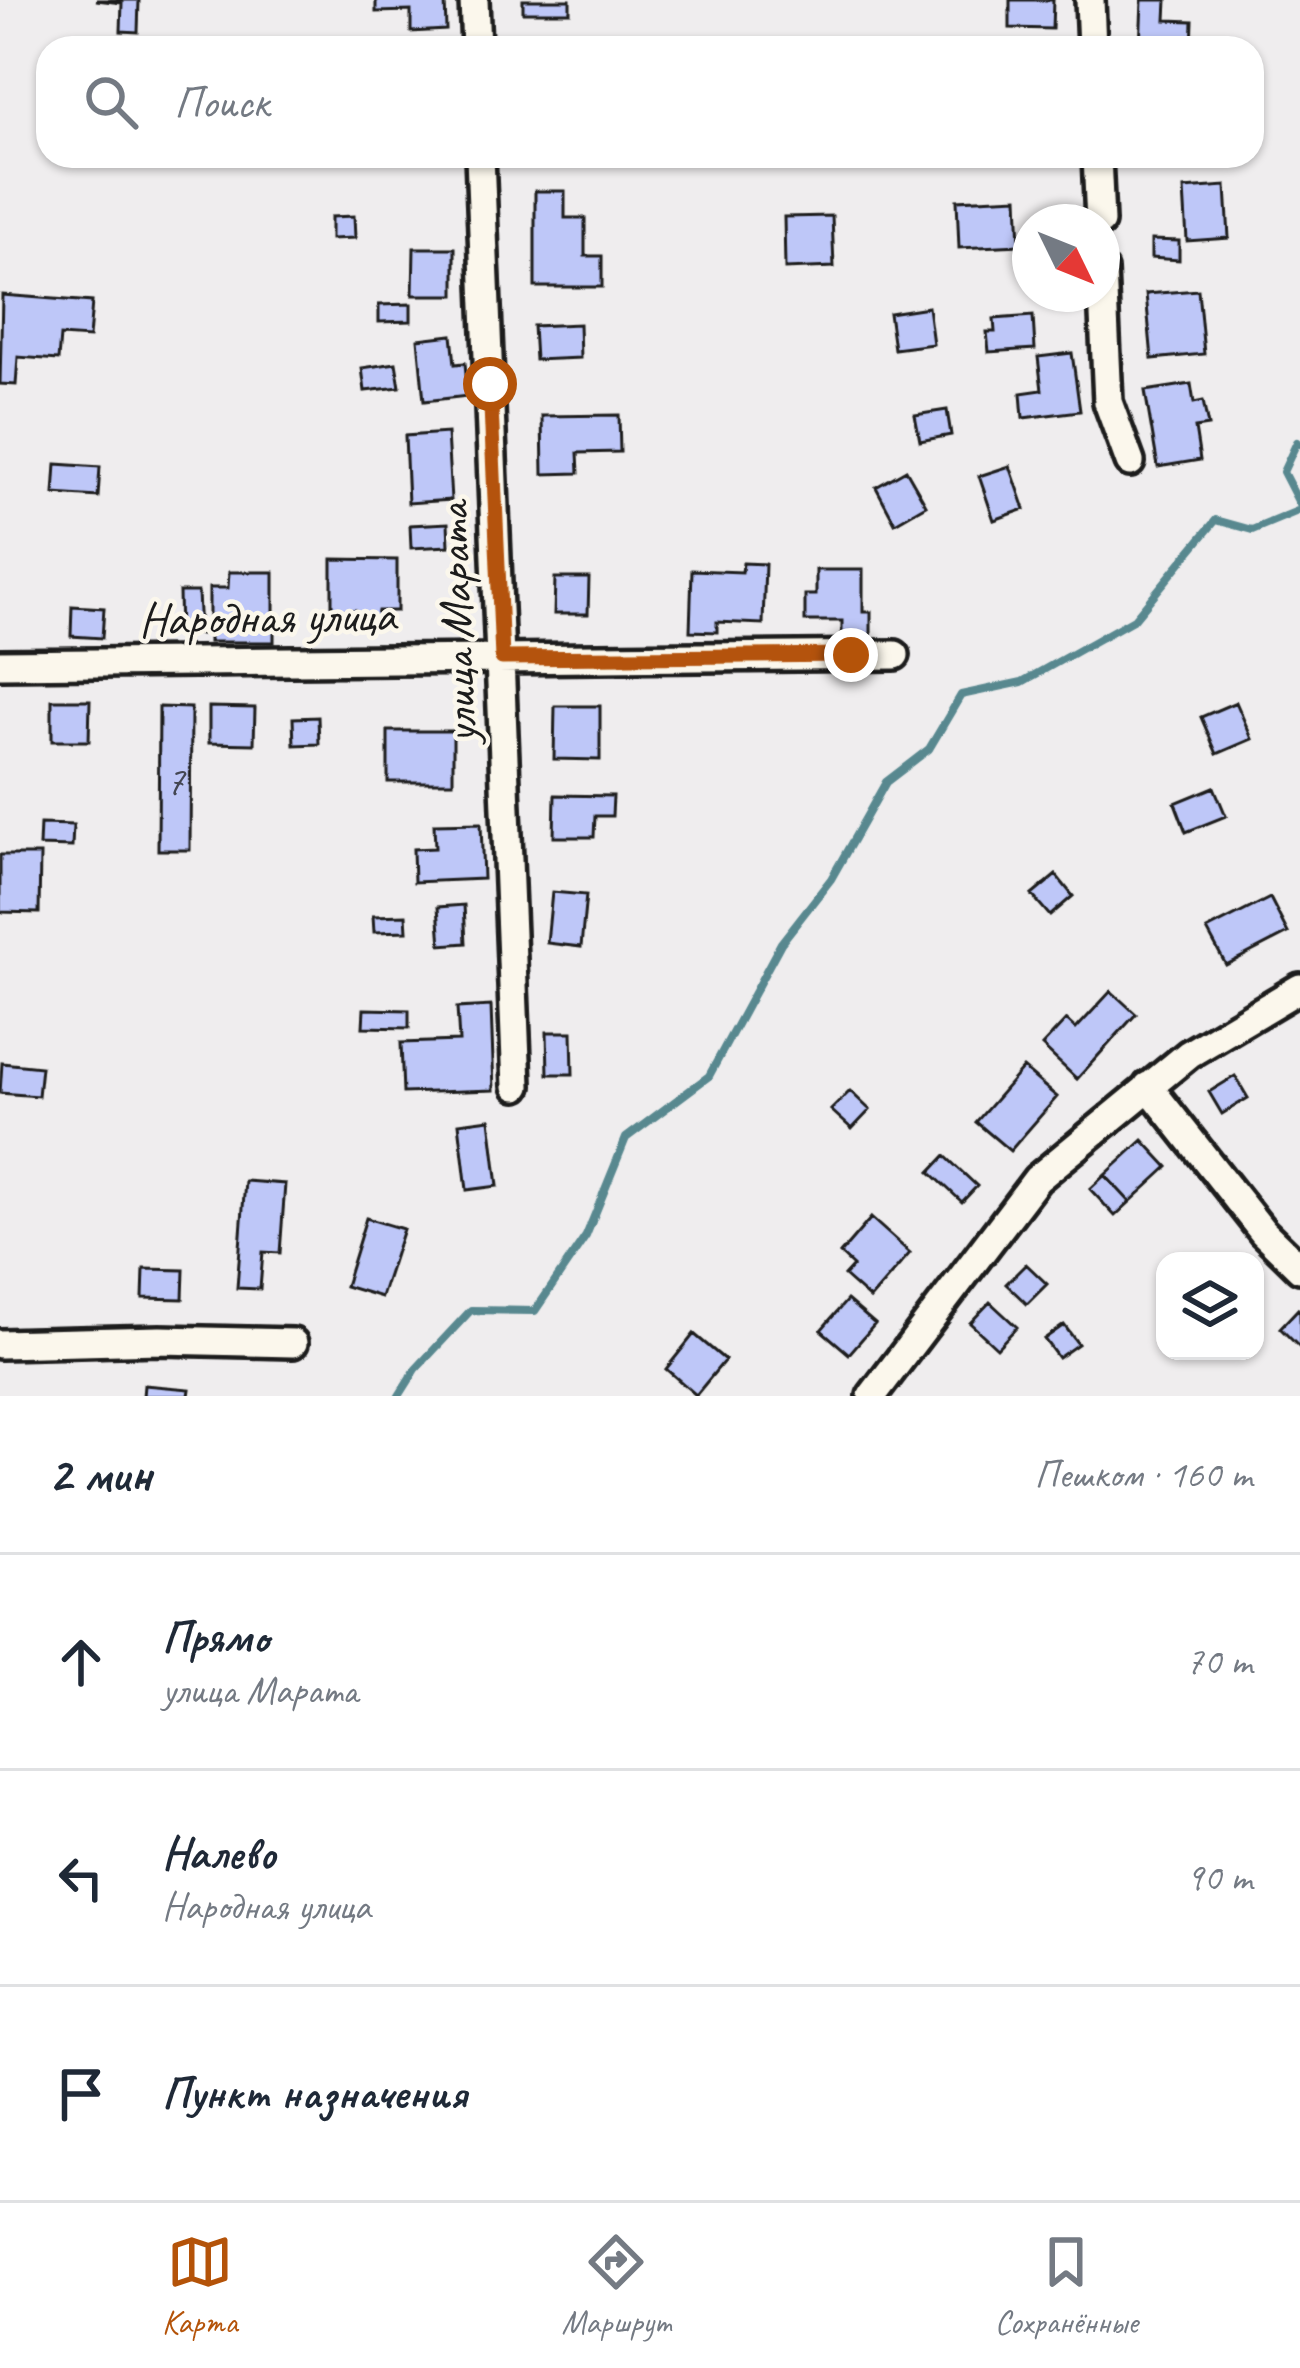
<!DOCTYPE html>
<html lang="ru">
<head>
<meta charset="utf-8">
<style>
	body { margin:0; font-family:Caveat,sans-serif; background:#f2f2f3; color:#1f2937 }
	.controls { position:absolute; right:36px; bottom:36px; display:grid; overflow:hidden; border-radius:24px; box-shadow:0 3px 9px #0004 }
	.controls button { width:108px; height:108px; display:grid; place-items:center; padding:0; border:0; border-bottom:3px solid #e0e1e3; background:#fff; color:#1f2937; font:60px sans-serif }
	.compass { position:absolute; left:1012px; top:204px; width:108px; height:108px; border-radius:50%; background:#fff; box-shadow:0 3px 9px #0004; rotate:133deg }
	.stop { position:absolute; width:36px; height:36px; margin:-27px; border:9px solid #b45309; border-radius:50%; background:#fff }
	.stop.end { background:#b45309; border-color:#fff; box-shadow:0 3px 12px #0008 }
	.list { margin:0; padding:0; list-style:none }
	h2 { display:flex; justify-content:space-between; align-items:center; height:156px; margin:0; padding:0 48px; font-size:51px }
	h2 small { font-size:39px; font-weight:400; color:#747a83 }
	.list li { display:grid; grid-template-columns:78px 1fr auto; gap:36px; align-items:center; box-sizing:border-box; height:216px; padding:0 48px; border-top:3px solid #e0e1e3 }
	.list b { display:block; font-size:45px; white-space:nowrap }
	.list p { margin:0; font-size:39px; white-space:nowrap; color:#747a83 }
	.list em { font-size:39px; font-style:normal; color:#747a83 }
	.icon { flex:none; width:66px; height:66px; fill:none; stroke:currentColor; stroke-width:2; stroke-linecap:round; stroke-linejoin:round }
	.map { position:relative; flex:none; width:1300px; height:1396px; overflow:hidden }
	.search { position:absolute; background:#fff; box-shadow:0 3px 9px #0004; left:36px; right:36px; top:36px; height:132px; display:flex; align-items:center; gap:30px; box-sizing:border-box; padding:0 42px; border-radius:36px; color:#747a83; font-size:45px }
	.sheet { height:804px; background:#fff }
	nav { display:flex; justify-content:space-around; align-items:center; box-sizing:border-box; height:168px; border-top:3px solid #e0e1e3; background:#fff; font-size:33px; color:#747a83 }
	nav a { display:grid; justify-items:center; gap:6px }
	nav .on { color:#b45309 }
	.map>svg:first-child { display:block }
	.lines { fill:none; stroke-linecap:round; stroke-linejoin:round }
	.stream { stroke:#58888f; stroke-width:8 }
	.building { fill:#bec7f8; stroke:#1c1c1c; stroke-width:3 }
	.minor-casing { stroke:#1c1c1c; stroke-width:36 }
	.minor { stroke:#fbf7ec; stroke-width:27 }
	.route { stroke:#b45309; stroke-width:15 }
	.labels { text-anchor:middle; stroke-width:9; stroke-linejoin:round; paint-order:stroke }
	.number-label { font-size:42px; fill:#444753 }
	.street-label { font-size:48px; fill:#1c1c1c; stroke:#fbf7ec }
</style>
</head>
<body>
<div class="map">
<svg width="1300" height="1396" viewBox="0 0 1300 1396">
	<rect width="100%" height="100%" fill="#efedee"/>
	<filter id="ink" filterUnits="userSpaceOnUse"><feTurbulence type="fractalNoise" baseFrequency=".00833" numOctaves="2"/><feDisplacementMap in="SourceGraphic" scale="24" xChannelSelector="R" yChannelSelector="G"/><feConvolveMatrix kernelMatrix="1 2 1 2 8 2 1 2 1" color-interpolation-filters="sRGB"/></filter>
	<g filter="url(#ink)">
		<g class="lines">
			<!-- stream -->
			<path class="stream" d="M1300,444L1297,442L1283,472L1300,505
				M399,1396L416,1369L471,1310L535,1311L586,1236L626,1138L709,1076L781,943L831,879L886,782L929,749L961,695L1022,682L1134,619L1216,520L1252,530L1300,510"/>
		</g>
		<!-- building -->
		<path class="building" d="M96,0H139L138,32L121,31L122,3Z
			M376,0H445L446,30L411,32V11L376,12Z
			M523,0H570V12H523Z
			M1010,0H1053L1052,29L1010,28Z
			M1142,0H1167L1166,20L1193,21L1192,48H1140Z
			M1226,186L1229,238L1187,241L1184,189Z
			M535,191H565V218H585V256H602V287H535Z
			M1018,197L1020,245L959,248L957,200Z
			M354,216L355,238L331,239V217Z
			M832,216L834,267L785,269L784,217Z
			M1151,240L1179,241V260L1151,258Z
			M414,248H455V295H413Z
			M1198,290L1204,354L1152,359L1146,294Z
			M2,295L92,302L89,338L60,336L58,360L18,357L16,385L0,384Z
			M411,304V321L379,322V305Z
			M928,307L933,344L894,349L889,313Z
			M1033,316L1035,349L989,352L987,332H995L994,319Z
			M579,324L580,358L535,360L533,326Z
			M452,335L455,364L465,363L468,396L424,401L418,339Z
			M1072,353L1080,411L1023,418L1021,393L1042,390L1038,357Z
			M396,363L400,387L365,391L362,368Z
			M1191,384L1194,403L1203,401L1208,426L1195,428L1200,460L1158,467L1145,391Z
			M947,410L951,435L920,441L915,415Z
			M619,415L620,452L578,453L579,473L543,474L542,416Z
			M447,433L451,500L408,503L405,436Z
			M56,464L100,467L98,497L54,494Z
			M1010,466L1025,509L994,520L979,476Z
			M906,470L926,505L895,523L876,487Z
			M448,523L449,546L411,548L410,525Z
			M332,559L397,560V611H378L377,617L354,616L355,610H332Z
			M743,563L765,564L763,624L717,622V632L690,631L692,570L742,572Z
			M816,570H863V612H871V646H842V621H805V595H816Z
			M229,572H274V642H209V588H228Z
			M555,578H589L588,614H554Z
			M179,592H198L200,634H180Z
			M72,606L104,608L102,638L71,636Z
			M52,700H90L89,741H52Z
			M1236,702L1252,739L1217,754L1201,717Z
			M555,706H600V760L554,759Z
			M159,707L191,708L190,850H158Z
			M209,707L255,708L254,744L209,743Z
			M318,717L319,744L294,745L293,718Z
			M388,731H453V782H388Z
			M1214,787L1226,816L1186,832L1175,803Z
			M555,795L613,796L612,816H595L594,837H554Z
			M481,823L483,879L414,882L413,849L435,848L434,824Z
			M40,824L73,825L72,847L39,846Z
			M0,855H40L39,913L0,912Z
			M1056,875L1073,896L1050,916L1032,895Z
			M552,892L586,895L581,947L547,943Z
			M1270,898L1288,933L1226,965L1207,930Z
			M464,905L466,943L441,945L438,907Z
			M406,915L407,931L374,932L373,916Z
			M1111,991L1136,1014L1077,1079L1042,1046L1066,1020L1076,1029Z
			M491,1006L494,1090L403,1093L401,1043L459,1041L457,1008Z
			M364,1009L409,1010V1028L363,1027Z
			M547,1032H572L573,1074H548Z
			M2,1063L41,1067L38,1096L0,1093Z
			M1023,1068L1057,1097L1010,1151L976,1122Z
			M1235,1076L1248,1098L1222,1114L1209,1092Z
			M850,1091L870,1110L852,1129L831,1110Z
			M490,1119L498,1186L467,1190L459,1123Z
			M1143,1140L1168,1167L1130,1202L1105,1175Z
			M945,1156L977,1186L962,1202L930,1172Z
			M1105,1175L1130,1202L1115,1216L1090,1189Z
			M245,1181L285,1184L280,1253L263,1252L260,1289L237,1288Z
			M366,1218L403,1229L381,1297L345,1286Z
			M871,1218L910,1253L870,1299L844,1276L853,1266L840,1254Z
			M1026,1264L1047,1284L1027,1304L1006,1284Z
			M144,1269L184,1270L183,1299L143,1298Z
			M847,1300L875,1324L849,1354L821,1330Z
			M990,1302L1017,1327L997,1348L970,1323Z
			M1298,1309L1300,1311V1348L1280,1328Z
			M1064,1325L1078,1344L1058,1358L1044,1339Z
			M694,1334L725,1360L696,1395L666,1369Z
			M144,1385L190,1389L189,1396H143Z"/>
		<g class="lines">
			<defs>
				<path id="minor" d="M474,0L476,48
					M1090,0L1092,48
					M480,156L517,1086
					M1097,156L1100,222
					M1102,270L1108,402L1130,462
					M0,664L895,655
					M1148,1086L1263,1232L1300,1268
					M0,1344L160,1340L293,1343
					M872,1396L1037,1179L1189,1054L1300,988"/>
			</defs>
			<!-- minor casing -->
			<use href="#minor" class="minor-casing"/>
			<!-- minor -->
			<use href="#minor" class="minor"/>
		</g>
	</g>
	<g class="lines" filter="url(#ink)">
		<!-- route -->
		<path class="route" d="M490,384L502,658L851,655"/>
	</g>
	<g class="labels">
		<!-- number labels -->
		<g class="number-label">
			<text x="175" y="794">7</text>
		</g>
		<!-- street labels -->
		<g class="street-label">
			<text transform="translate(267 616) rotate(-1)" y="17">Народная улица</text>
			<text transform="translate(455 623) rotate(-92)" y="17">улица Марата</text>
		</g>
	</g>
</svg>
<div class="controls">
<button><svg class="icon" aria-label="layers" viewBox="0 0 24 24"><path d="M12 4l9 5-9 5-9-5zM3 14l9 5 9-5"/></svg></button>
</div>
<svg class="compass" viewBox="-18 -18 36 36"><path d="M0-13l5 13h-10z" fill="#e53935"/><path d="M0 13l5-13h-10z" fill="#747a83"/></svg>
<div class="stop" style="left:490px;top:384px"></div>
<div class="stop end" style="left:851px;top:655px"></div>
<div class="search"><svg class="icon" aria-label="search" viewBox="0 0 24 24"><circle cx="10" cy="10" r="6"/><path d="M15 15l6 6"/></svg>Поиск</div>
</div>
<section class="sheet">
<h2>2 мин<small>Пешком · 160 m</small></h2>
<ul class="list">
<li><svg class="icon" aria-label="ahead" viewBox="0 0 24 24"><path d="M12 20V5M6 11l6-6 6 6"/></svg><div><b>Прямо</b><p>улица Марата</p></div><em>70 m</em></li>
<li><svg class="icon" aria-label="left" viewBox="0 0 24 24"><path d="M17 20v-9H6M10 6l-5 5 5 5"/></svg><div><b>Налево</b><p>Народная улица</p></div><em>90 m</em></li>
<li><svg class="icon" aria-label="arrive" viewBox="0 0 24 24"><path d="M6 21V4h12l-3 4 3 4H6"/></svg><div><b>Пункт назначения</b></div></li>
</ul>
</section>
<nav>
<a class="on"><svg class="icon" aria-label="map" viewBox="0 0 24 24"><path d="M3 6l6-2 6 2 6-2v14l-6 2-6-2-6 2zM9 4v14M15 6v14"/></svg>Карта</a>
<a><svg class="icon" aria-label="directions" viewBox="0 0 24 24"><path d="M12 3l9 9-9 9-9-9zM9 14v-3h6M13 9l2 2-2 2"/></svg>Маршрут</a>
<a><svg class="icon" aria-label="saved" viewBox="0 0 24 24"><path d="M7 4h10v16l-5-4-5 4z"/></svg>Сохранённые</a>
</nav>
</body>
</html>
